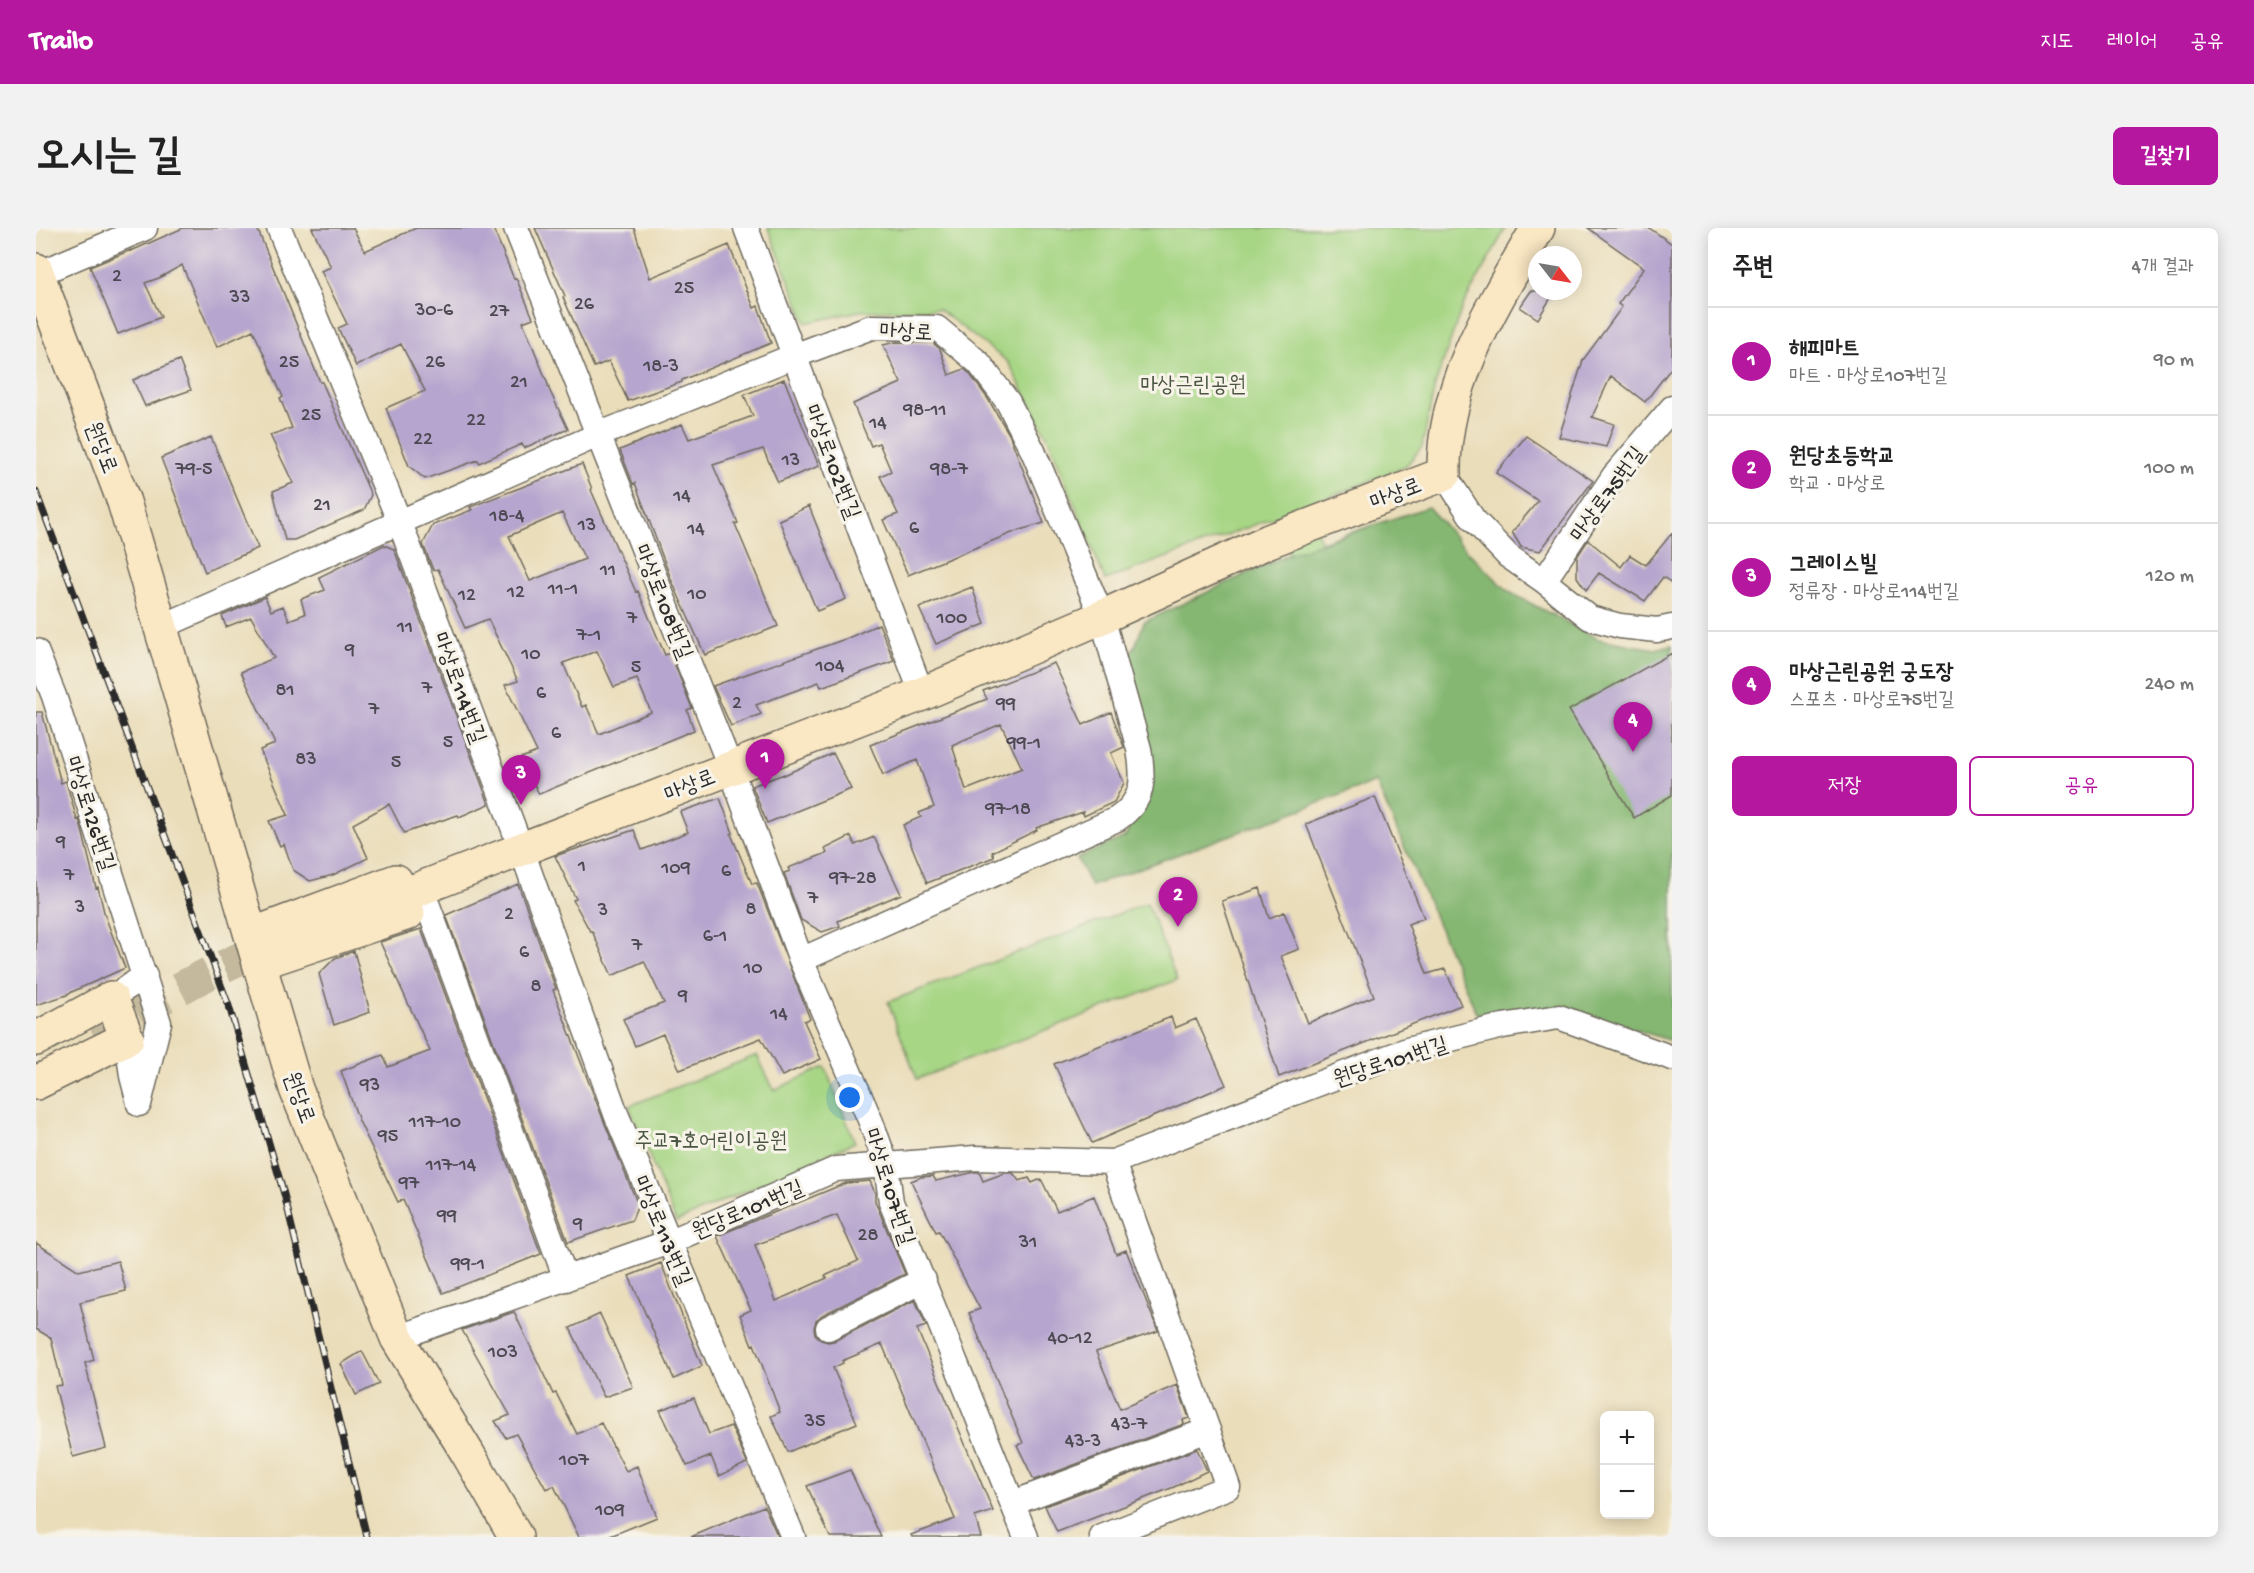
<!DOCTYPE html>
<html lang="ko">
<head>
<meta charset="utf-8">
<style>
	body { margin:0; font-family:"Gochi Hand","Poor Story",sans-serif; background:#f2f2f2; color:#222 }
	.controls { position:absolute; right:18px; bottom:18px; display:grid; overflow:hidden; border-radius:9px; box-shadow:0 3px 15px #0003 }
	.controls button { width:54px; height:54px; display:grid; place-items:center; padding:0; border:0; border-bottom:2px solid #e0e0e0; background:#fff; color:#222; font:30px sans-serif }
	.compass { position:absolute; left:1492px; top:18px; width:54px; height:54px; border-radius:50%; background:#fff; box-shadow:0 3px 15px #0003; rotate:121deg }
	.you { position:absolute; left:814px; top:870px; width:21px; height:21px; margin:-15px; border:4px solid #fff; border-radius:50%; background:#1a73e8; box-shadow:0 0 0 9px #1a73e833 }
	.badge { display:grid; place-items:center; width:39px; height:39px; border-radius:50%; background:#b5179e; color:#fff; font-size:20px; font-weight:700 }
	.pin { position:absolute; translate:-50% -50px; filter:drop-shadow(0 2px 3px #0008) }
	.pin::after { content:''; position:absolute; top:32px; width:21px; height:18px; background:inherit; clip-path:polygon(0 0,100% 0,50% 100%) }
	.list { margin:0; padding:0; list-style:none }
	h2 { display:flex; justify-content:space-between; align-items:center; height:78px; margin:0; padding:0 24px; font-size:26px }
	h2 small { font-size:20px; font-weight:400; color:#767676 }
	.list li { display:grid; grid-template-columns:39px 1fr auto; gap:18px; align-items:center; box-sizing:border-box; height:108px; padding:0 24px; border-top:2px solid #e0e0e0 }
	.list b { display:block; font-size:22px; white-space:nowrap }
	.list p { margin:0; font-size:20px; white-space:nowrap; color:#767676 }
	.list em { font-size:20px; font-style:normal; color:#767676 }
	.actions { display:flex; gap:12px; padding:18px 24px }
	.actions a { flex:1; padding:14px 0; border:2px solid #b5179e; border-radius:9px; text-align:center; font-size:21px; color:#b5179e }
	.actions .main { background:#b5179e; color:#fff }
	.map { position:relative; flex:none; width:1636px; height:1309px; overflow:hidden; border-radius:9px }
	header { display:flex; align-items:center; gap:36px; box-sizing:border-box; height:84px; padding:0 30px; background:#b5179e; color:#fff }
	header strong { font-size:28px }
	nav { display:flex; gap:33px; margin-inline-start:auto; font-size:21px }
	.intro { display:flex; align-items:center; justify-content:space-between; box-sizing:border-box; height:144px; padding:0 36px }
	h1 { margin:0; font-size:42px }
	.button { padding:15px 27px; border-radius:9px; background:#b5179e; color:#fff; font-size:21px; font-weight:700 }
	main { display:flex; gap:36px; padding:0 36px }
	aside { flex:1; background:#fff; border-radius:9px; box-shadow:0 3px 15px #0003 }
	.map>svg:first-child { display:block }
	.green { fill:#a7d685; stroke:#698058; stroke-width:1.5 }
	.forest { fill:#85b772; stroke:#58714e; stroke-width:1.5 }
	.building { fill:#b6a5ce; fill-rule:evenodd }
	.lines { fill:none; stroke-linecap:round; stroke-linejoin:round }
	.secondary-tunnel { stroke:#c4b99d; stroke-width:33; stroke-dasharray:33 16; stroke-linecap:butt }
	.street-casing { stroke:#6e695d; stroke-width:27 }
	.secondary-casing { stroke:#6e695d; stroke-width:36 }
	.street { stroke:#fff; stroke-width:24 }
	.secondary { stroke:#fae7c3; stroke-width:33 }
	.rail-casing { stroke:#2b2b2b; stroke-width:7 }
	.rail { stroke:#f7f3e8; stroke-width:4.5; stroke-dasharray:14; stroke-linecap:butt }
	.labels { text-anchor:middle; stroke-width:6; stroke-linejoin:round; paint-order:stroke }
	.number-label { font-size:20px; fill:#4e4a54 }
	.street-label { font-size:22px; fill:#2b2b2b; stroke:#f7f3e8 }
	.park-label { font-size:22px; fill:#4a5642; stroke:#f7f3e8 }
</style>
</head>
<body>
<header>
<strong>Trailo</strong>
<nav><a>지도</a><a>레이어</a><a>공유</a></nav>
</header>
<div class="intro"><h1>오시는 길</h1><a class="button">길찾기</a></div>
<main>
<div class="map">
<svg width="1636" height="1309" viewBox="0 0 1636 1309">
	<rect width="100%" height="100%" fill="#f7f3e8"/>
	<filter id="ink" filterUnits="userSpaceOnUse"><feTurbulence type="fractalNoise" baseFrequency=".0167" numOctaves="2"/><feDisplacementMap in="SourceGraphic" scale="12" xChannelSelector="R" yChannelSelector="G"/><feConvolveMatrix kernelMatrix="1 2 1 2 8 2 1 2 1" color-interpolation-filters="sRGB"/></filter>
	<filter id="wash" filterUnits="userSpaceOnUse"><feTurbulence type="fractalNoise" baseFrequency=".008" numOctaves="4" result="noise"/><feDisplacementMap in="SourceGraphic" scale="24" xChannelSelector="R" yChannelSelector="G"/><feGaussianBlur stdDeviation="1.35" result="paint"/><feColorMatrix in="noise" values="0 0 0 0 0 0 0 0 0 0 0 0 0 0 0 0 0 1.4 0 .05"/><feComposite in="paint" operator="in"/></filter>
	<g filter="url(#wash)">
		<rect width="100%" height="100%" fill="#eaddba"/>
		<!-- green -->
		<path class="green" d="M732,0H1470L1426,79L1399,157L1386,219L1369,239L1272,277L1285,314L1392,279L1433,325L1473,364L1562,411L1619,421L1636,417V813L1531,780L1442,788L1340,554L1055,658L1041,630L1089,609L1103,582L1088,435L1100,416L1108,394L1253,326L1240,289L1069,352L1013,212L972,134L902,81L824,83L770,95Z
			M1111,675L1141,752L881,851L852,774Z
			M721,827L738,862L789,839L819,914L640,994L593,878Z"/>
		<!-- forest -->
		<path class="forest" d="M1392,279L1433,325L1473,364L1562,411L1619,421L1636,417V813L1531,780L1442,788L1340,554L1055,658L1041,630L1089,609L1103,582L1088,435L1100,416L1108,394L1253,326Z"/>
		<g id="blocks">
			<!-- building -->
			<path class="building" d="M147,0H221L284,154H286L335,267L328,282L258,312H249L237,263L257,255L234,207L256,200L244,170L247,169L217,102L181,119L146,37L123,50L109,55L125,89L82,106L54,39L95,22V23Z
				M276,0H317L329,23L380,0H457L478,51L480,50L497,90L487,94L513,159H512L532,201L488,220L486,216L443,235L442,232L389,251L373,238L350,180L389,163L365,116L320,138L302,100L311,96L285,43L295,39Z
				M499,0H598L614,50L693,17L718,80L722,78L735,115L646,152V154L592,173L573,133L558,139L527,69L529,68Z
				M1552,0H1613L1636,16V139L1609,174L1575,148L1556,189L1578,196L1570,219L1523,209L1547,132L1586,79L1582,76L1608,40Z
				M1495,63H1519L1502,91L1484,79Z
				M860,114L897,115L904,121L913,147L928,141L933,145L952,171L973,206L1008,295L981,303L872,347L847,292L862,286L844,248L855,243L843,215L835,218L817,176L865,155L847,117Z
				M143,132L155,162L109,178L97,152Z
				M748,151L783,238L742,254L727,221L677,237L702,295L699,296L742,398L669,427L635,351L599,255L597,256L584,222L646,196L653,211L717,188L708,167Z
				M1490,208L1557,253L1504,323L1485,319L1476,304L1502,273L1460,245Z
				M175,209L222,320L169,344L125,230Z
				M546,236L556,261L555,262L600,364L602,363L629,427L634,425L656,480L651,482L658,502L503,566L485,530L501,524L469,457L482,453L452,391L429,400L402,341L397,342L387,316L397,297L436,282L434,279ZM526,285L549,331L494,353L473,308ZM561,423L578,459L601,451L615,484L563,506L550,477L546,479L527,435Z
				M773,278L810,371L781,383L743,292Z
				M1636,305V355L1627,349L1609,373L1563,345L1550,362L1541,349V329L1552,312L1585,339L1594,327L1610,337Z
				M348,317L358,321L453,576L423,589L422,587L368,605L353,576L317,596L332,630L297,647L274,653L257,642L248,616L244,618L233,593L252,587L224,522L239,516L205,444L238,430L215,389L190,399L186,388L229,369L235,383L247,378L253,392L269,386L265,371L289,362L283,349Z
				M936,359L949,396L900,416L883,380Z
				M843,396L858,433L785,459L783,454L720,477L725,486L695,498L677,458L812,410Z
				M1636,425V567L1598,590L1533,482Z
				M1018,435L1047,497L1075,484L1088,519L1075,525L1088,555L1078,574L1048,588L1047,584L1000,600L1001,602L956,624L958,629L891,655L867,597L885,589L883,585L898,579L881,532L847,547L834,517L951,471L947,463ZM965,496L986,540L930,562L916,517Z
				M0,484H6L25,555L30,553L41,592L43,591L47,606L60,660L62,659L69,688L89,740L31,766V767L0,777Z
				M797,525L815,561L731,595L716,558L748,546V547Z
				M1339,569L1388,690L1372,696L1391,746L1409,741L1425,777L1243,849L1186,673L1224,660L1233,690L1248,684L1263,721L1245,728L1272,795L1338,768L1270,596Z
				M684,570L697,605L695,606L716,656L721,655L774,791L768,793L785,831L746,848L725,810L644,842L627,806L599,818L587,791L628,775L608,733L576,748L556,703H554L537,672L540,671L519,628L598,602L606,622L652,604L644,584Z
				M815,608L819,617L838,609L865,666L802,693L804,698L786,704L765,692L748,645L754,643L752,640L791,625L789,621Z
				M482,656L520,761L517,762L567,891L602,977L596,992L532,1014L410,687Z
				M385,701L505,1026L407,1065L367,972L362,974L323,893L305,843L347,827L352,839L394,823L344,714Z
				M318,723L334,784L298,797L283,746L299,730Z
				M1135,789L1139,800L1160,791L1190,857L1056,915L1018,836Z
				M939,944H943L947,953L969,945H977L983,953L993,950L996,955L1005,951L1021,983L1058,968L1080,1026L1090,1022L1122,1103L1060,1124L1084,1181L1141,1157L1153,1190L1147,1192L1148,1196L998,1252L981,1217L987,1215L933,1085L944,1081L903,1003L900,1004L875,953L885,949L897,948L900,953Z
				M834,953L839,965V973L869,1046L786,1087L780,1093L778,1100L779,1106L785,1112L792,1114L798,1113L879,1072L890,1098L881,1101L957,1283L939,1289L945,1309H876L875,1307L919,1291L846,1116L806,1133L807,1135L797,1140L821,1195L752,1224L735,1188L744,1184L718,1116L716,1117L704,1087L715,1082L681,1008L810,955ZM801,987L822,1033L789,1048L791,1050L740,1073L719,1017Z
				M0,1015L43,1043L82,1033L90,1063L44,1074L58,1132L49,1135L70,1220L37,1229L19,1158L26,1157L15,1110L0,1101Z
				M625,1035L666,1138L638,1151L593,1048Z
				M478,1084L517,1166L520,1165L541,1206L565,1195L590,1243L601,1238L621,1289L572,1309H543L518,1258L510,1261L480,1206L470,1210L459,1193L474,1187L426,1102Z
				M564,1086L597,1159L568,1169L534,1100Z
				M326,1123L343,1156L320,1167L305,1136Z
				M658,1170L673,1206L695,1198L711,1235L683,1248L675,1228L651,1238L624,1182Z
				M1161,1221L1171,1243L1138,1259L1021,1304L1009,1278Z
				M814,1242L845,1309H794L771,1258Z
				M728,1278L742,1309H655Z"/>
		</g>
	</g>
	<g filter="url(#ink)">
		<use href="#blocks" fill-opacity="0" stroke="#6e695d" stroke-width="1.5"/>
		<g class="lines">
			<!-- secondary-tunnel -->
			<path class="secondary-tunnel" d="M58,808C120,774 181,737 247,713"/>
			<defs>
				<path id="street" d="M243,0L364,295L486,623L580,886L757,1309
					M480,0L689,526L765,732L835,894L850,936L855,974L990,1309
					M710,0L886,466
					M2,46L109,0
					M1408,246L1437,291L1472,328L1508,353L1554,390L1584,398L1621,402L1636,399
					M1508,353L1578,248L1636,180
					M125,399L562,207L758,128L835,99L901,100L943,135L972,174L997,223L1066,389L1103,521C1108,552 1109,572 1081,591L765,732
					M0,423L18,468L123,795L103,876
					M392,678L530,1051
					M75,770L109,748
					M91,810L96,848L102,871
					M792,1100L888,1052
					M361,1110L633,1014L800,941L939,930L1077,934L1371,822L1467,798L1523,789L1636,830
					M977,1275L1172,1202
					M1066,1309L1192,1259L1077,934"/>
				<path id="secondary" d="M0,42L88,274L260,861L361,1110L432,1226L480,1309
					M339,678L886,466L1066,389L1233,313L1408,246C1406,156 1458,75 1502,0
					M215,707L360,653
					M223,735L372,685
					M0,811L75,770L91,810L0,855"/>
			</defs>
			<!-- street casing -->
			<use href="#street" class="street-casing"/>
			<!-- secondary casing -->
			<use href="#secondary" class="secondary-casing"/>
			<!-- street -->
			<use href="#street" class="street"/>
			<!-- secondary -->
			<use href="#secondary" class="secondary"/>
			<defs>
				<path id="rail" d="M0,264L193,778L248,966L331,1309"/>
			</defs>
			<!-- rail casing -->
			<use href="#rail" class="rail-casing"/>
			<!-- rail -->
			<use href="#rail" class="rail"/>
		</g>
	</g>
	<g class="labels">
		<!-- number labels -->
		<g class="number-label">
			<text x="81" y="53">2</text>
			<text x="648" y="65">25</text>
			<text x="204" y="74">33</text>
			<text x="548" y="81">26</text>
			<text x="398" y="87">30-6</text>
			<text x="463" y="88">27</text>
			<text x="253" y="139">25</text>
			<text x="399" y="139">26</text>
			<text x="625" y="143">18-3</text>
			<text x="483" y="159">21</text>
			<text x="889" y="187">98-11</text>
			<text x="275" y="192">25</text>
			<text x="440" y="197">22</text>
			<text x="842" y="200">14</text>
			<text x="387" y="216">22</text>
			<text x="755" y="237">13</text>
			<text x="158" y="246">79-5</text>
			<text x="913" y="246">98-7</text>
			<text x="646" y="273">14</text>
			<text x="286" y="282">21</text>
			<text x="471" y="293">18-4</text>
			<text x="551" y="302">13</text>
			<text x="878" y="305">6</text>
			<text x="660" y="306">14</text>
			<text x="572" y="347">11</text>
			<text x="527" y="366">11-1</text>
			<text x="480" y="369">12</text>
			<text x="661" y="371">10</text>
			<text x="431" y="372">12</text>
			<text x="596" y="395">7</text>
			<text x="916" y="395">100</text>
			<text x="369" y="404">11</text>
			<text x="553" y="412">7-1</text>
			<text x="314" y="427">9</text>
			<text x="495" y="431">10</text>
			<text x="794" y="443">104</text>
			<text x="600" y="444">5</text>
			<text x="391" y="465">7</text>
			<text x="249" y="467">81</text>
			<text x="505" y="470">6</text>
			<text x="701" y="480">2</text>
			<text x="970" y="481">99</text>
			<text x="338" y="486">7</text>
			<text x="520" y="510">6</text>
			<text x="412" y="519">5</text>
			<text x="988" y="520">99-1</text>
			<text x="270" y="536">83</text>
			<text x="360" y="539">5</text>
			<text x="972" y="586">97-18</text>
			<text x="25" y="619">9</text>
			<text x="546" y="643">1</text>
			<text x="640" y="645">109</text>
			<text x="690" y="648">6</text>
			<text x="33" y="652">7</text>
			<text x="817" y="655">97-28</text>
			<text x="777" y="675">7</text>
			<text x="44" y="684">3</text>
			<text x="715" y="686">8</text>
			<text x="567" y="687">3</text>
			<text x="473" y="691">2</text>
			<text x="679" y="713">6-1</text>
			<text x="601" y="722">7</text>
			<text x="488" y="729">6</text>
			<text x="717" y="745">10</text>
			<text x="500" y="763">8</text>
			<text x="647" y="773">9</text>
			<text x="743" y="791">14</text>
			<text x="334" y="862">93</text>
			<text x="399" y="899">117-10</text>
			<text x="352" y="913">95</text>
			<text x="415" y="942">117-14</text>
			<text x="373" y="960">97</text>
			<text x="411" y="993">99</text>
			<text x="542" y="1001">9</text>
			<text x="832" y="1012">28</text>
			<text x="992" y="1019">31</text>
			<text x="432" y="1041">99-1</text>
			<text x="1034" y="1115">40-12</text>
			<text x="467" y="1129">103</text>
			<text x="779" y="1198">35</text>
			<text x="1093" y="1201">43-7</text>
			<text x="1047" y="1218">43-3</text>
			<text x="538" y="1237">107</text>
			<text x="574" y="1287">109</text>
		</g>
		<!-- street labels -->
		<g class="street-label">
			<text transform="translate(870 102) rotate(3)" y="8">마상로</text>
			<text transform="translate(67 219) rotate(69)" y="8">원당로</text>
			<text transform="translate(798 233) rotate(69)" y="8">마상로102번길</text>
			<text transform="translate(1359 264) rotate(-21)" y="8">마상로</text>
			<text transform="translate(1570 265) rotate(-54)" y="8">마상로75번길</text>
			<text transform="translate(629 373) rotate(68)" y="8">마상로108번길</text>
			<text transform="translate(425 459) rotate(70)" y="8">마상로114번길</text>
			<text transform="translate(653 556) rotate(-22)" y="8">마상로</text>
			<text transform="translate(56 585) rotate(72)" y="8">마상로126번길</text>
			<text transform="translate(1354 832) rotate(-18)" y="8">원당로101번길</text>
			<text transform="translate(265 869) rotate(70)" y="8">원당로</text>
			<text transform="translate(855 958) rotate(72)" y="8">마상로107번길</text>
			<text transform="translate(711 980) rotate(-23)" y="8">원당로101번길</text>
			<text transform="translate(628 1002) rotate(67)" y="8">마상로113번길</text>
		</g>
		<!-- park labels -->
		<g class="park-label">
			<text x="1157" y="163">마상근린공원</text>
			<text x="675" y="919">주교7호어린이공원</text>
		</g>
	</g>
</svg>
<div class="controls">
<button>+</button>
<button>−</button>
</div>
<svg class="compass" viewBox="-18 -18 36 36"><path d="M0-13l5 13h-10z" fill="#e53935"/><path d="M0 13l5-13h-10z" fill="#767676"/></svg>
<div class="you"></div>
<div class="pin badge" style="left:729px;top:561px">1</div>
<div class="pin badge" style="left:1142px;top:699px">2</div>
<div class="pin badge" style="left:485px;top:577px">3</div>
<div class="pin badge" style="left:1597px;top:524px">4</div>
</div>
<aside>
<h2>주변<small>4개 결과</small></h2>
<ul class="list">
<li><span class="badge">1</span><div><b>해피마트</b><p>마트 · 마상로107번길</p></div><em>90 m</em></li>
<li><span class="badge">2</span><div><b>원당초등학교</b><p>학교 · 마상로</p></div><em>100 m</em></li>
<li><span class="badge">3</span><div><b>그레이스빌</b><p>정류장 · 마상로114번길</p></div><em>120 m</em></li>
<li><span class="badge">4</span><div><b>마상근린공원 궁도장</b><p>스포츠 · 마상로75번길</p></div><em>240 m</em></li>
</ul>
<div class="actions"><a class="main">저장</a><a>공유</a></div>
</aside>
</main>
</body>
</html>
